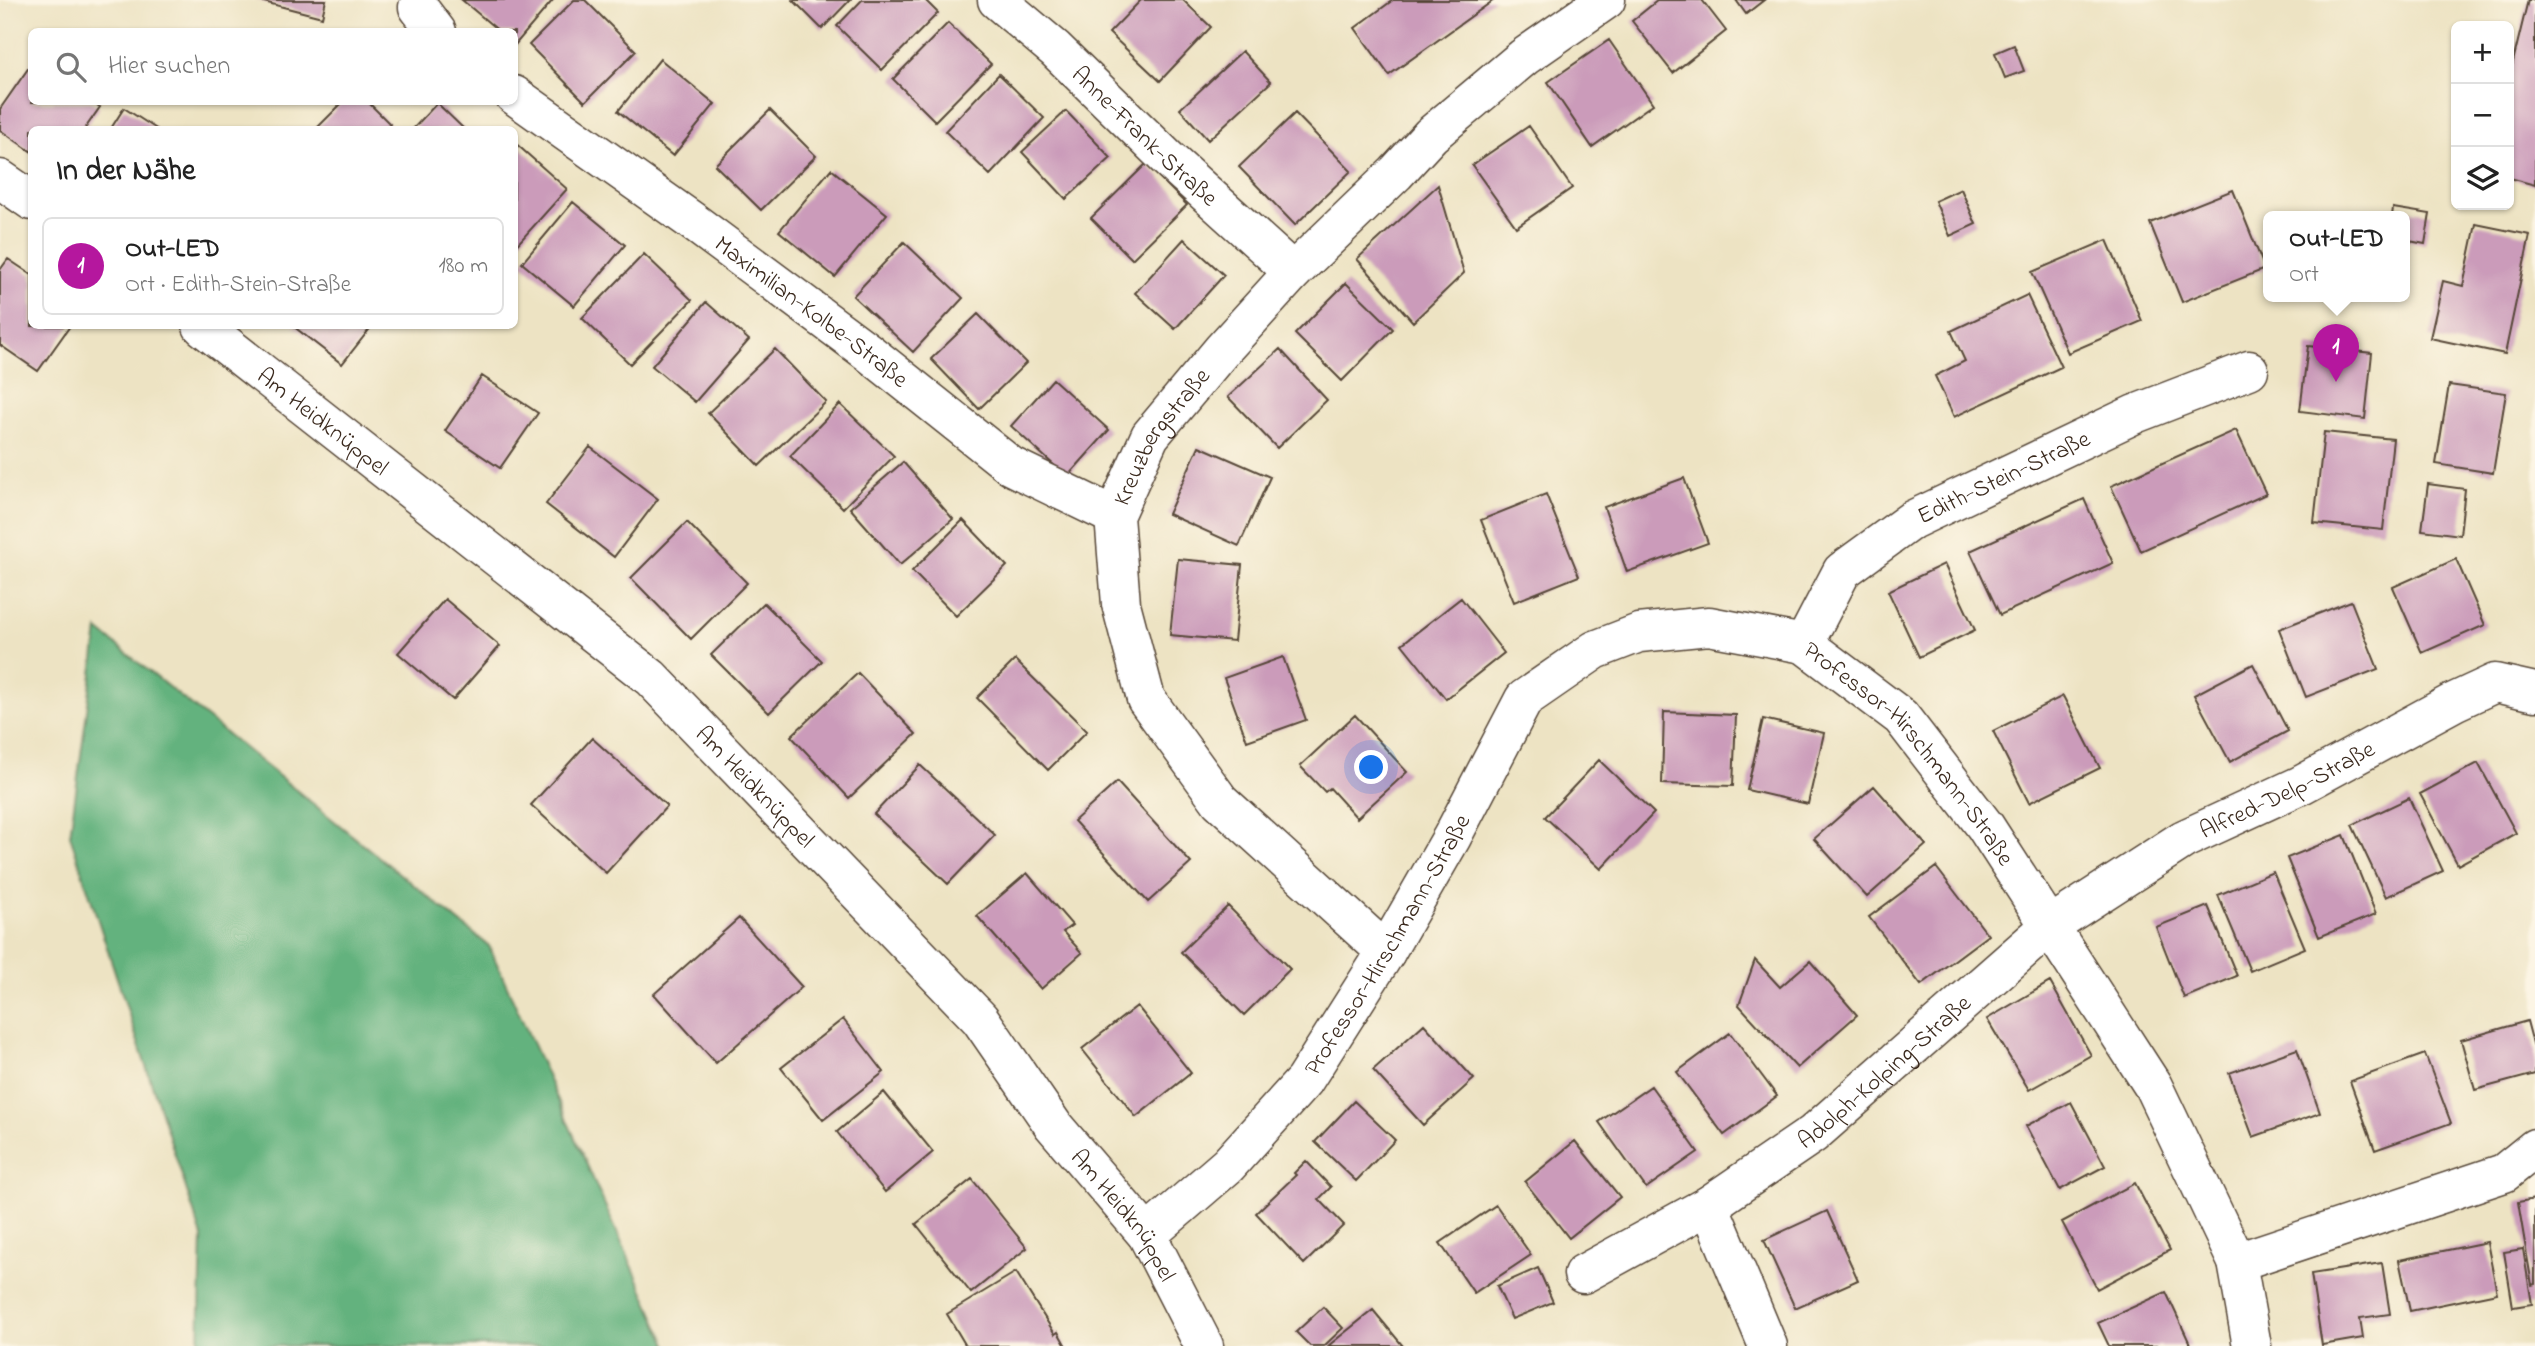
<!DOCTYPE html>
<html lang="de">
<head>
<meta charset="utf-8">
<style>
	body { margin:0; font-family:"Indie Flower",sans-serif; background:#f6f6f6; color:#222 }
	.controls { position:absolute; right:21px; top:21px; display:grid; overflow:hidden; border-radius:10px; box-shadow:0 2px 5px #0004 }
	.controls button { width:63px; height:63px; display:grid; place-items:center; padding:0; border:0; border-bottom:2px solid #e0e0e0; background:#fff; color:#222; font:35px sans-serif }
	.you { position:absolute; left:1372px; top:768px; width:24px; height:24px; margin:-18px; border:5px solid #fff; border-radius:50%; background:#1a73e8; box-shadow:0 0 0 10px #1a73e833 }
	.badge { display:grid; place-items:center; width:46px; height:46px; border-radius:50%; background:#b5179e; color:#fff; font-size:23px; font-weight:700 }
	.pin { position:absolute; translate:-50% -58px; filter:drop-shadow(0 2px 4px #0008) }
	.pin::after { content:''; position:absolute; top:37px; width:24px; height:21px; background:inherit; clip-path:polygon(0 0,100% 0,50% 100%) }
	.popup { position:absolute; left:2263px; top:211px; width:147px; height:91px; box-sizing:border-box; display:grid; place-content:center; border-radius:10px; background:#fff; filter:drop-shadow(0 2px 5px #0005); font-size:23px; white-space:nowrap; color:#767676 }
	.popup b { font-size:26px; color:#222 }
	.popup::after { content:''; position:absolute; left:50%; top:100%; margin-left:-14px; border:14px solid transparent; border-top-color:#fff }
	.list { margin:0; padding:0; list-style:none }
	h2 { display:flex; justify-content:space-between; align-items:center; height:91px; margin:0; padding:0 28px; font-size:30px }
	h2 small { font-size:23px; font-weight:400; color:#767676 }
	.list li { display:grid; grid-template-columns:46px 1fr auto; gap:21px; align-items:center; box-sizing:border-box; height:98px; margin:0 14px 14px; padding:0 14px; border:2px solid #e0e0e0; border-radius:10px }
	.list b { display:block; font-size:26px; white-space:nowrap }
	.list p { margin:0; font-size:23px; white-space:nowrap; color:#767676 }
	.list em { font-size:23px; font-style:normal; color:#767676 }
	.icon { flex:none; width:38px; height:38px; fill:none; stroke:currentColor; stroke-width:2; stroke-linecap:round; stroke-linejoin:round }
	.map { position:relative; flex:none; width:2535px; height:1346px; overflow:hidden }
	.search { position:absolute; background:#fff; box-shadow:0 2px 5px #0004; left:28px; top:28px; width:490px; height:77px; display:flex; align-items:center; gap:18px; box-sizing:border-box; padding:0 24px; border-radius:10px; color:#767676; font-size:26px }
	.panel { position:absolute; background:#fff; box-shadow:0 2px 5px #0004; left:28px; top:126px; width:490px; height:203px; border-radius:10px }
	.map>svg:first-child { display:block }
	.forest { fill:#64b27e; stroke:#506e4e; stroke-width:2 }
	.building { fill:#cb9bba }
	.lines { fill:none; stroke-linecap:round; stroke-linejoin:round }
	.minor-casing { stroke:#564637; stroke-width:41 }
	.minor { stroke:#fff; stroke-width:38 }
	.labels { text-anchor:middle; stroke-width:5; stroke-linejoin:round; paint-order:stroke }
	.street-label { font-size:24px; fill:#3b2a1e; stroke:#fcf5e5 }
</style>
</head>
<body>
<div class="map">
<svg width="2535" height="1346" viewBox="0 0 2535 1346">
	<rect width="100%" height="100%" fill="#fcf5e5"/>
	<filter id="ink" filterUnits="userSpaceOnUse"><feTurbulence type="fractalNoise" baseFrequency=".0143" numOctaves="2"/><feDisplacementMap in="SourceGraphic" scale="14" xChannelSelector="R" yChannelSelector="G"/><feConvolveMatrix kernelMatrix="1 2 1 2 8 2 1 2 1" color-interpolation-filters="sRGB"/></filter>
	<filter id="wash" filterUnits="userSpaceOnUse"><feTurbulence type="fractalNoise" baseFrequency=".00686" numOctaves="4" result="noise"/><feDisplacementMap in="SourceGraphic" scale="28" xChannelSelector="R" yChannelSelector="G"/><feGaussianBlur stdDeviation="1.57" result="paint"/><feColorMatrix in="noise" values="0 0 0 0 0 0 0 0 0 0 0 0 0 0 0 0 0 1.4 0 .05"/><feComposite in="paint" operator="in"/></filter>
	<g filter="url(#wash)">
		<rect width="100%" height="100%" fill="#ede3c3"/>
		<!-- forest -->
		<path class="forest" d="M98,630L489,946L668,1346H199L202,1237L70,835Z"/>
		<g id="blocks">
			<!-- building -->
			<path class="building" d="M256,0H326L322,17Z
				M462,0H553L514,46V32H500Z
				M574,0H585L636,51L585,102L529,45Z
				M793,0H850L822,29Z
				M862,0H925L938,13L882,70L837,26Z
				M1141,0H1183L1211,27L1160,81L1109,33Z
				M1393,0H1494L1389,75L1355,28Z
				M1658,0H1702L1726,31L1673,73L1632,21Z
				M1736,0H1764L1746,14Z
				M2528,0H2535V185L2509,178V78Z
				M948,23L991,64L935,121L893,79Z
				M1609,40L1653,104L1592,147L1548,82Z
				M2014,45L2024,71L2005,78L1995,53Z
				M1242,51L1271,82L1208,140L1180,109Z
				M660,59L715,104L673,156L618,111Z
				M32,63V102H91L100,107L84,130H32V152L0,130V109Z
				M999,74L1044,118L990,175L945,131Z
				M343,102H368L390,124L385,130H315Z
				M437,103L465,130H412Z
				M124,108L158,130H110Z
				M770,110L816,156L761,210L715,165Z
				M1066,111L1111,158L1066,199L1022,152Z
				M1295,113L1351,171L1295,225L1239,167Z
				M1529,126L1572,188L1516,227L1472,165Z
				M514,142L567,189L514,248Z
				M1146,164L1187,205L1132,259L1091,218Z
				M831,169L887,214L835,277L779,231Z
				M1438,185L1464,273L1413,322L1357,259Z
				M1961,189L1976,224L1950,236L1935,201Z
				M2233,190L2265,269L2182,302L2150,223Z
				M573,202L625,245L574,306L522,263Z
				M2393,208L2430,214L2425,244L2404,240V216H2392Z
				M2476,224L2530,235L2505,354L2430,338L2443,281L2463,286Z
				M1184,239L1224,275L1175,329L1135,293Z
				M2107,240L2142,321L2068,353L2032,272Z
				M904,242L963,298L913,352L853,296Z
				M644,254L692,300L630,364L582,318Z
				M8,259L32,275V326H70L38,371L0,345V270Z
				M1346,283L1393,329L1342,381L1295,334Z
				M2027,295L2061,367L1954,417L1935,376L1965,361L1951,331Z
				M706,302L749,340L695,402L652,366Z
				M978,314L1026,363L979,409L931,359Z
				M293,326H372L342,364Z
				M2308,346L2372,353L2365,419L2300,411Z
				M775,349L826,402L759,466L708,413Z
				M1280,349L1327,400L1277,448L1228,397Z
				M482,376L538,413L500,468L445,431Z
				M1053,379L1109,430L1067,477L1011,426Z
				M2449,385L2506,393L2493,473L2436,464Z
				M840,404L894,456L843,508L790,456Z
				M2236,430L2266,494L2141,551L2111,486Z
				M2324,432L2393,439L2383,530L2314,523Z
				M1199,446L1270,477L1239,546L1168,514Z
				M590,447L658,499L614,557L546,504Z
				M903,462L953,519L900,565L850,508Z
				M1684,478L1708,543L1627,572L1604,507Z
				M2428,484L2465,489L2460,535L2422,530Z
				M1546,494L1579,576L1514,602L1481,520Z
				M2084,499L2113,563L2000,615L1970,551Z
				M963,520L1007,566L956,616L912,571Z
				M687,522L747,583L691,639L631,578Z
				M1178,559L1242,565L1234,641L1170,635Z
				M2456,559L2485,625L2422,653L2393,587Z
				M1944,564L1975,630L1919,657L1888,591Z
				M1461,598L1504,653L1446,699L1402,644Z
				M445,599L500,646L453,700L398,653Z
				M2351,601L2378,669L2306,697L2279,629Z
				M764,603L822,661L769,713L711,655Z
				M1283,657L1306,720L1247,741L1224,678Z
				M1015,660L1087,731L1048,770L977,698Z
				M2253,664L2288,731L2230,762L2194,695Z
				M858,673L916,734L849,798L791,736Z
				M2063,696L2100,768L2029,803L1993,731Z
				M1664,712L1736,715L1733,786L1662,784Z
				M1355,715L1407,772L1357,818L1330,788L1325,792L1300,766Z
				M1763,719L1824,733L1808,804L1747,790Z
				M592,738L667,806L606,873L531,805Z
				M1599,760L1654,813L1601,869L1545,817Z
				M2478,763L2516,833L2458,865L2420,794Z
				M920,765L995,835L948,884L874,814Z
				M1117,782L1191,863L1148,902L1074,821Z
				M1874,786L1926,845L1867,897L1814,839Z
				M2409,798L2443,871L2386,897L2352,825Z
				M2344,835L2376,914L2319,937L2287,858Z
				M1936,867L1988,935L1921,985L1869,917Z
				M2273,872L2305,948L2250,971L2218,895Z
				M1027,873L1072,925L1063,932L1082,953L1041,989L977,916Z
				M1228,906L1290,969L1244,1015L1181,952Z
				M2208,906L2237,976L2184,998L2156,927Z
				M739,918L802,987L716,1063L654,994Z
				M1755,960L1780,987L1810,961L1857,1015L1797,1068L1739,1005Z
				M2050,982L2091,1055L2029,1090L1987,1019Z
				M1137,1006L1191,1073L1136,1117L1082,1049Z
				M843,1019L884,1072L823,1120L781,1068Z
				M2527,1021L2535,1051V1074L2475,1090L2461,1040Z
				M1424,1024L1474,1079L1423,1125L1373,1070Z
				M1730,1033L1777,1096L1724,1135L1677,1072Z
				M2297,1049L2320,1113L2253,1137L2229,1073Z
				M2425,1054L2451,1123L2375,1150L2350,1081Z
				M1651,1086L1698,1152L1646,1188L1599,1122Z
				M884,1092L933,1152L885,1192L837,1132Z
				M1354,1101L1395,1140L1356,1181L1315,1142Z
				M2071,1102L2105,1166L2060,1190L2026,1126Z
				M1575,1141L1620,1197L1569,1238L1525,1182Z
				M1306,1161L1331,1187L1319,1199L1344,1225L1304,1264L1256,1213L1296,1175L1294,1173Z
				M972,1179L1027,1248L971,1293L916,1224Z
				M2135,1183L2170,1250L2097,1289L2062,1222Z
				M2535,1199V1284L2532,1285L2518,1202Z
				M1496,1205L1531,1255L1474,1293L1440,1243Z
				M1827,1211L1858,1280L1795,1308L1764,1240Z
				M2487,1242L2497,1293L2410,1311L2399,1260Z
				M2523,1249L2532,1304L2513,1307L2504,1252Z
				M2382,1263L2390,1314L2360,1318L2363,1338L2322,1345L2311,1274Z
				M1538,1268L1553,1302L1512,1319L1497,1286Z
				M1016,1272L1055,1334L1058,1332L1066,1346H966L947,1314Z
				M2166,1292L2191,1346H2109L2098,1323Z
				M1323,1307L1343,1328L1324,1346H1310L1296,1332Z
				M1373,1310L1403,1346H1328Z"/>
		</g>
	</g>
	<g filter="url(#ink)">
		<use href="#blocks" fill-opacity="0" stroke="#564637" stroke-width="2"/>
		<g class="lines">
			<defs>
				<g id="minor">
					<path id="s1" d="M997,0L1055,49L1168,159L1293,272"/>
					<path d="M418,7L437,32"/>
					<path id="s2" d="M514,95L692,221L868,352L1011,466L1114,516"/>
					<path d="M0,179L32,201"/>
					<path id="s3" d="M202,326L651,678L980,1019L1053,1125L1147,1235L1204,1346"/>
					<path id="s4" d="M1804,644L1842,571L1912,520L2135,414L2249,370"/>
					<path id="s5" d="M1386,952L1220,801L1146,699L1121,604L1114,516L1150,436L1223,349L1293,272L1396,173L1431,135L1524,57L1606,0"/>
					<path d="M1709,1205L1768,1346"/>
					<path id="s6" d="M1147,1235L1228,1165L1304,1081L1386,952L1452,837L1524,699L1595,650L1639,633L1709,626L1804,644L1901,717L1985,826L2153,1086L2237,1262L2252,1346"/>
					<path d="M2237,1262L2504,1173L2535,1148"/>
					<path id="s7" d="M1583,1274L1709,1205L1813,1134L2051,925L2184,839L2301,785L2454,702L2495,683L2535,692"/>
				</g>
			</defs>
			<!-- minor casing -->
			<use href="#minor" class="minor-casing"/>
			<!-- minor -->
			<use href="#minor" class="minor"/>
		</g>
	</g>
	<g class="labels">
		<!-- street labels -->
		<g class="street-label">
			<text dy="8" stroke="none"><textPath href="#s1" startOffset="201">Anne-Frank-Straße</textPath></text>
			<text dy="8" stroke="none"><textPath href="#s2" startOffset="368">Maximilian-Kolbe-Straße</textPath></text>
			<text dy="8" stroke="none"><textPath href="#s3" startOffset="154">Am Heidknüppel</textPath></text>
			<text dy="8" stroke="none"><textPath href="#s5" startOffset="630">Kreuzbergstraße</textPath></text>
			<text dy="8" stroke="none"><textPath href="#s4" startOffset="270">Edith-Stein-Straße</textPath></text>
			<text dy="8" stroke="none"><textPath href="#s6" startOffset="1115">Professor-Hirschmann-Straße</textPath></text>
			<text dy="8" stroke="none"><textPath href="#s3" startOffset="721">Am Heidknüppel</textPath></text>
			<text dy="8" stroke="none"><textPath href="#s7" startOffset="859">Alfred-Delp-Straße</textPath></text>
			<text dy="8" stroke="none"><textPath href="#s6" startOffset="380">Professor-Hirschmann-Straße</textPath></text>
			<text dy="8" stroke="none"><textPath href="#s7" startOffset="364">Adolph-Kolping-Straße</textPath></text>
			<text dy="8" stroke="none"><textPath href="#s3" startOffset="1288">Am Heidknüppel</textPath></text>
		</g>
	</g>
</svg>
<div class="controls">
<button>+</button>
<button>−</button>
<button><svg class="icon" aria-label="layers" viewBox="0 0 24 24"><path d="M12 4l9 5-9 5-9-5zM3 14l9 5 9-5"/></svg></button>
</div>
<div class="you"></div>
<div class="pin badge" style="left:2336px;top:382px">1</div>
<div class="popup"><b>Out-LED</b>Ort</div>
<div class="search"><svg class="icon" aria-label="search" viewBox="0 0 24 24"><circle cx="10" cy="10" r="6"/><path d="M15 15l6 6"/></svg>Hier suchen</div>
<section class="panel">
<h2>In der Nähe<small></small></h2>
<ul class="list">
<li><span class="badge">1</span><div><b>Out-LED</b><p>Ort · Edith-Stein-Straße</p></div><em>180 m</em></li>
</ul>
</section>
</div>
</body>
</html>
